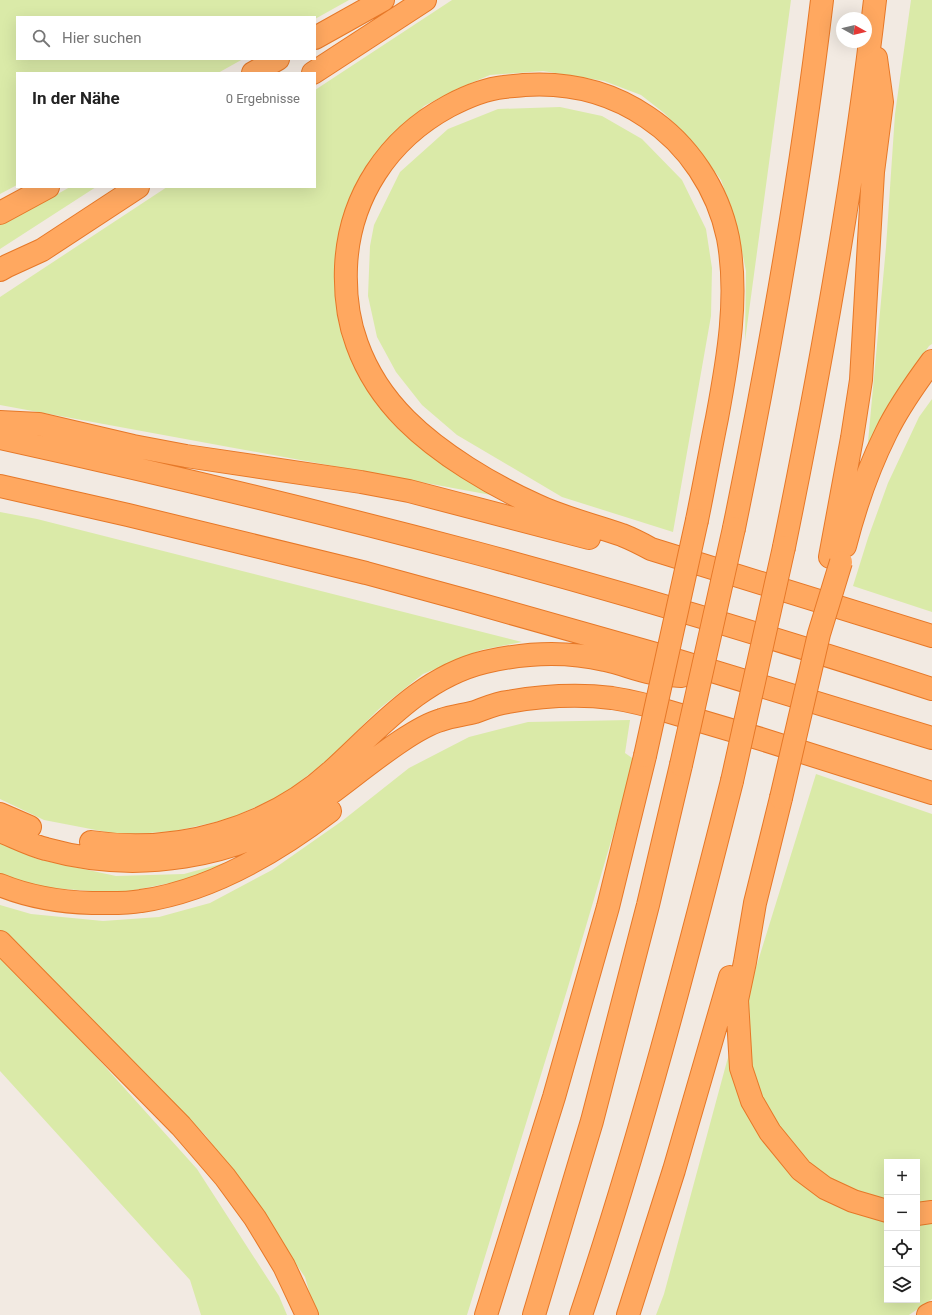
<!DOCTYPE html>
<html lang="de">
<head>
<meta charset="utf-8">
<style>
	body { margin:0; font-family:Roboto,sans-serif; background:#f2f2f2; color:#222 }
	.controls { position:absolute; right:12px; bottom:12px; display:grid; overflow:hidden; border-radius:0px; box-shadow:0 4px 16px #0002 }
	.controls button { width:36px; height:36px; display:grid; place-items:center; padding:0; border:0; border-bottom:1px solid #e0e0e0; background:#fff; color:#222; font:20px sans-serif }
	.compass { position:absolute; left:836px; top:12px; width:36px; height:36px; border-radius:50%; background:#fff; box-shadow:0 4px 16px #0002; rotate:98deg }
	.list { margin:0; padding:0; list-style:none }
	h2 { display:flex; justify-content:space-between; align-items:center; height:52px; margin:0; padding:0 16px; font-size:17px }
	h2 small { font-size:13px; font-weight:400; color:#767676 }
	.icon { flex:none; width:22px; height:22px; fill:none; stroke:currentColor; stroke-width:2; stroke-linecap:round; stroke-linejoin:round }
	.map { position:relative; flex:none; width:932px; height:1315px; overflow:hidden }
	.search { position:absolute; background:#fff; box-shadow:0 4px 16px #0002; left:16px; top:16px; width:300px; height:44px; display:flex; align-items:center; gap:10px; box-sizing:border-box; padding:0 14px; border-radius:0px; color:#767676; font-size:15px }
	.panel { position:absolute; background:#fff; box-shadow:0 4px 16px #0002; left:16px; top:72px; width:300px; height:116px; border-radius:0px }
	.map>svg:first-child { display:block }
	.green { fill:#daeaa8; fill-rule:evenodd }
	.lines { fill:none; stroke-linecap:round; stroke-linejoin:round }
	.highway-casing { stroke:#e67828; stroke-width:24 }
	.highway { stroke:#ffa860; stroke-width:22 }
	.highway-bridge-casing { stroke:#e67828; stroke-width:24; stroke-linecap:butt }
	.highway-bridge { stroke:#ffa860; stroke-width:22 }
</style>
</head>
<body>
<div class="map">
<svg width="932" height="1315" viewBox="0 0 932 1315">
	<rect width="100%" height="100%" fill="#f2eae2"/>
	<!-- green -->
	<path class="green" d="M0,0H349L315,19V17H17V59H243L218,73H17V185L0,194Z
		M452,0H791L745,341L746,271L736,222L721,180L694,143L664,113L641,95L604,81L543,71L490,75L457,89L424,106L363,170L346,209L337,251L356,369L479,486L491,495L0,405V297L167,187H315V90Z
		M911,0H932V344L929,346L885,411L867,453L886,247L895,114Z
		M560,107L602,116L642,139L682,180L706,229L712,268L711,316L673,532L562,497L457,435L422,405L396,372L377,337L368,296L370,246L374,225L400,172L448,129L498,109Z
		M70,187H96L0,249V225L13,219Z
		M932,399V612L853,586L868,538L888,483L919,417Z
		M0,512L37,519L522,642L481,650L423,674L379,709L330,758L284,794L229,819L175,831L122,835L44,820L0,799Z
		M630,720L625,753L635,760L568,987L467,1315H316L305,1277L206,1136L31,961L0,932V905L31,914L103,921L159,917L210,903L272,870L342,821L409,768L469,737L528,722Z
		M816,774L932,814V1299L909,1315H656L664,1294L727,1061ZM887,1162H917V1300H887Z
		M0,843L37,859L116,876L184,874L228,862L185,880L120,893L36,887L0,877Z
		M0,954L29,982L197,1169L279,1296L287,1315H201L190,1280L0,1071Z"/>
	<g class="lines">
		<defs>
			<path id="highway" d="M315,38L383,0
				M253,73L278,59
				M313,73L425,0
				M0,213L48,187
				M0,270L7,266L42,250L138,187
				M0,422L39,424L133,446L186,456L361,482L409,491L589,538
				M0,438C159,473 318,511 476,553C629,594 781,640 932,689
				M0,486L128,515L366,573L465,600L656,654L932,738
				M697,520C704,486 710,452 717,418C728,359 739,297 728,238C718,189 688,144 647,117C609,91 569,82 524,85C517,86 511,86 504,87C485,89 466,97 449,106C388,139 349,197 346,267C345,293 348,320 357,344C367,372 385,399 406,420C440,454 492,485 536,505C563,518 594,525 622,535C632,539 642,544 651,549L932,636
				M734,528C770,353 801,177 822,0
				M845,546C855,507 868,469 886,433C898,408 915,384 932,361
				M784,547C821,366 854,184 875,0
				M830,557L852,438L861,380L873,172L882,102L876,58
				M781,798L755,903L745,962L737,1000L741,1068L752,1101L770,1132L801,1170L825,1188L853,1201L887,1211
				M0,814L30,827
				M0,831C15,837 30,845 46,849C136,874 236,859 313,806C343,785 371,761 401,741C413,733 427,724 441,720C452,716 464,715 475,712C486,708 497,703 508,702C542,696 578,694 612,698C632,701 651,706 670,712C701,721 731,730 761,739C818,757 875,775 932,793
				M91,842C177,855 269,829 333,770C379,728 422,677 485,662C524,653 566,651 605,660C621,663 636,670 652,673C662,675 672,675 682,676
				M0,885C29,897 61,902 92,903C108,903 125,904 141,901C211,891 275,853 330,811
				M0,942L181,1126L225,1177L255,1218L284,1266L307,1315
				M917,1214L932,1212
				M486,1315L554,1097L608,907L645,756
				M534,1315L592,1121L648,905L681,765
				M581,1315C640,1139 687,960 732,781
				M628,1315L674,1170L730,977
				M928,1315L932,1313"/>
		</defs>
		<!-- highway casing -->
		<use href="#highway" class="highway-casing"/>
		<!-- highway -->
		<use href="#highway" class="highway"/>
		<defs>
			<path id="highway-bridge" d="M645,756L697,520
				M681,765L734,528
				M732,781L784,547
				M781,798L819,634L841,562"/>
		</defs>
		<!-- highway-bridge casing -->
		<use href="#highway-bridge" class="highway-bridge-casing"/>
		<!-- highway-bridge -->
		<use href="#highway-bridge" class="highway-bridge"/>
	</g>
</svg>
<div class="controls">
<button>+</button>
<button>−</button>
<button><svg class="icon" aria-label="locate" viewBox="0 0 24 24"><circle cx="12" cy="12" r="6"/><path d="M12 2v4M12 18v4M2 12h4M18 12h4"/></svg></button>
<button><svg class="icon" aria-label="layers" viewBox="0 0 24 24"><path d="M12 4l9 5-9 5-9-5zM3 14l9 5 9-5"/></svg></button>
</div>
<svg class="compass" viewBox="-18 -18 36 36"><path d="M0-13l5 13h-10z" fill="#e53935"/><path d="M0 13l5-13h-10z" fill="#767676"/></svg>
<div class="search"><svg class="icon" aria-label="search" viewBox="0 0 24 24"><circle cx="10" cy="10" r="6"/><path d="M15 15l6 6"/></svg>Hier suchen</div>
<section class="panel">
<h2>In der Nähe<small>0 Ergebnisse</small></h2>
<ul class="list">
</ul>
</section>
</div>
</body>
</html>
